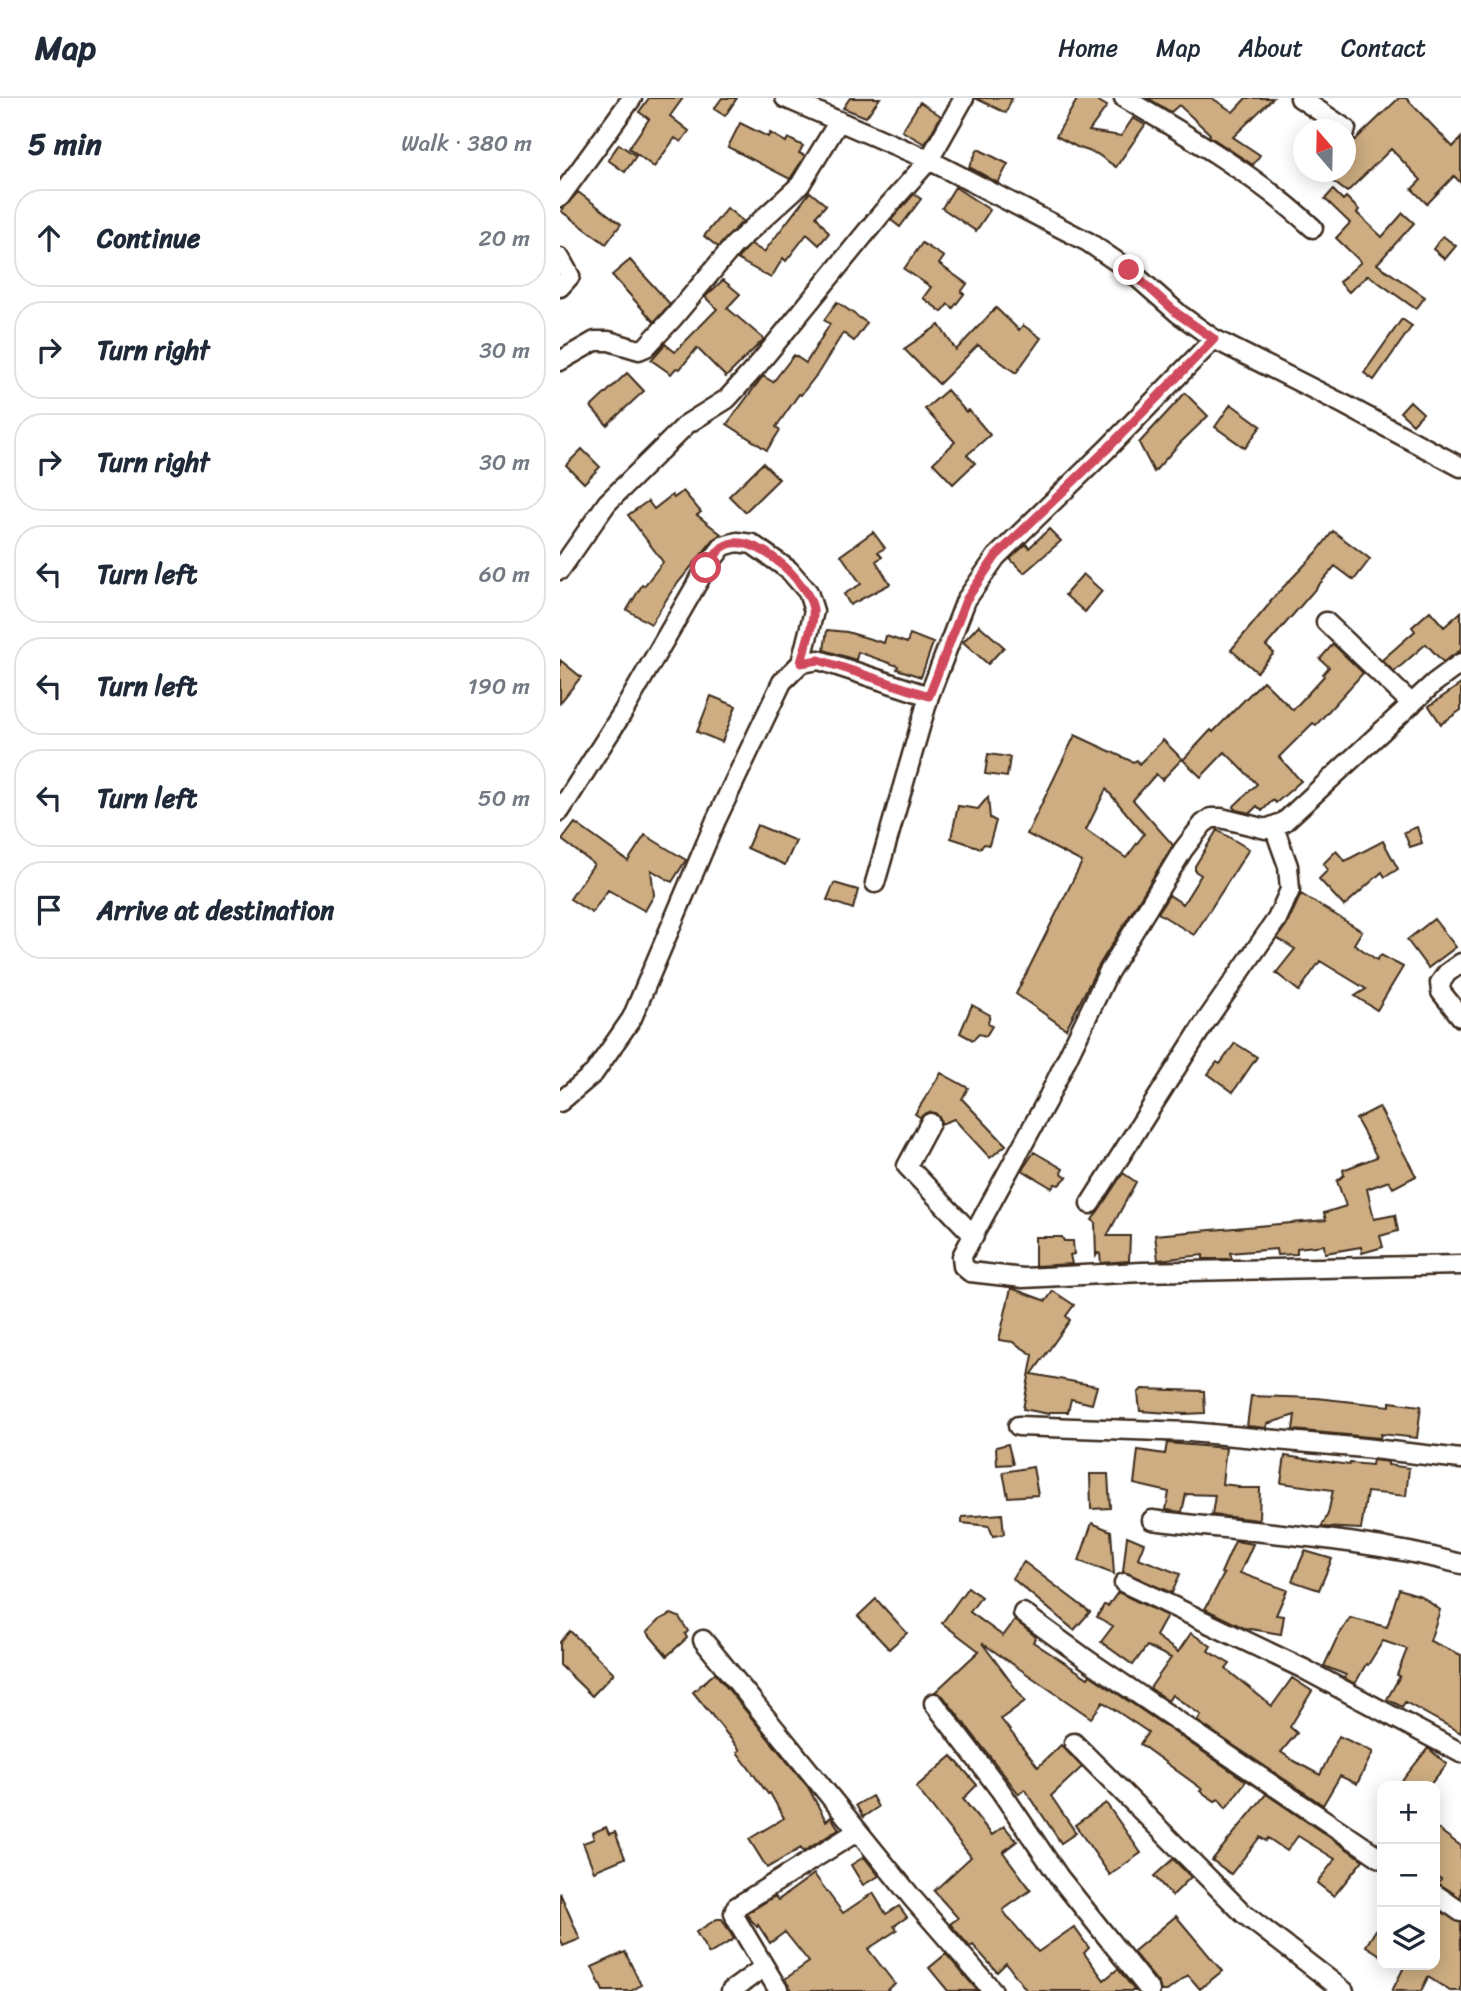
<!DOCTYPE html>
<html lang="en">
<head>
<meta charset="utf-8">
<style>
	body { margin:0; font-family:Sriracha,sans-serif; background:#f2f2f3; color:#1f2937 }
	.controls { position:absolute; right:21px; bottom:21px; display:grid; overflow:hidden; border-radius:14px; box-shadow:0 4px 18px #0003 }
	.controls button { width:63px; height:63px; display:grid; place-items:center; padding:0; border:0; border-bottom:2px solid #e0e1e3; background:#fff; color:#1f2937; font:35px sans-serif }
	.compass { position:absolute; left:733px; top:21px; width:63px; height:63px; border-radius:50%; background:#fff; box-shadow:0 4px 18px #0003; rotate:340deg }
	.stop { position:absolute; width:21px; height:21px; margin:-16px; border:5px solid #d1495b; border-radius:50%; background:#fff }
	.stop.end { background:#d1495b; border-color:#fff; box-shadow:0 2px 7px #0008 }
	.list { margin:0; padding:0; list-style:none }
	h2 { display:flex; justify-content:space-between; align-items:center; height:91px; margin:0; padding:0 28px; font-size:30px }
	h2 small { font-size:23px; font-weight:400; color:#747a83 }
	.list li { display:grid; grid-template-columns:46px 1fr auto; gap:21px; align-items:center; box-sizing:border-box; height:98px; margin:0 14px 14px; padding:0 14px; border:2px solid #e0e1e3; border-radius:28px }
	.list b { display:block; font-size:26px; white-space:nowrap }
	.list em { font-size:23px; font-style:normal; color:#747a83 }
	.icon { flex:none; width:38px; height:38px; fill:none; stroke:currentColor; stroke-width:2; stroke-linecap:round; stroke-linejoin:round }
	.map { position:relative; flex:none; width:901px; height:1893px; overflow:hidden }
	header { display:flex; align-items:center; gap:42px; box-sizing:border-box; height:98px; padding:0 35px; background:#fff; border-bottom:2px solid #e0e1e3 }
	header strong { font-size:33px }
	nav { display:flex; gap:38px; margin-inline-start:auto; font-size:24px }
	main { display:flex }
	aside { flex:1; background:#fff }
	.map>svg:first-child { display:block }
	.building { fill:#cdad81; stroke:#3b2a1e; stroke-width:2; fill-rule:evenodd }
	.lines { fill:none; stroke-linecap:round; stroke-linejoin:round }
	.minor-casing { stroke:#3b2a1e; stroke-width:23 }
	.minor { stroke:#fff; stroke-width:18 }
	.route { stroke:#d1495b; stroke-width:9 }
</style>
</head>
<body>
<header>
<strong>Map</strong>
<nav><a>Home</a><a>Map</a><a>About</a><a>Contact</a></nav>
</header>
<main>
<aside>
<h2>5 min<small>Walk · 380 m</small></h2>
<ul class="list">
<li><svg class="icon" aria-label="ahead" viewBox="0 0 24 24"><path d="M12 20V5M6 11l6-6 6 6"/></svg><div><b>Continue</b></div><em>20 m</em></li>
<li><svg class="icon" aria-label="right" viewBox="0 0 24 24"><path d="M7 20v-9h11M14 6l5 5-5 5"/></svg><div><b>Turn right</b></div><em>30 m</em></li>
<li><svg class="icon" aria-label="right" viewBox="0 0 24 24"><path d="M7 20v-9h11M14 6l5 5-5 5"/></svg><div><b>Turn right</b></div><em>30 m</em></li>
<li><svg class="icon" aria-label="left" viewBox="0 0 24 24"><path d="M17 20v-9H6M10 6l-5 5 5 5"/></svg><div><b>Turn left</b></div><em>60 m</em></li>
<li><svg class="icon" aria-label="left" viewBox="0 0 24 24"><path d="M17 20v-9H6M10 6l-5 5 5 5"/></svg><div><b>Turn left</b></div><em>190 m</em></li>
<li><svg class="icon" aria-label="left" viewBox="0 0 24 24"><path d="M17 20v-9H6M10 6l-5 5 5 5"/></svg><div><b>Turn left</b></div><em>50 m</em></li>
<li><svg class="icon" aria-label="arrive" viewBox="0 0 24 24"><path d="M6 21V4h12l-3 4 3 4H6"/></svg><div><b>Arrive at destination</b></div></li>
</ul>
</aside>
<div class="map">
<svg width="901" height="1893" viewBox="0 0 901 1893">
	<rect width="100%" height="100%" fill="#fff"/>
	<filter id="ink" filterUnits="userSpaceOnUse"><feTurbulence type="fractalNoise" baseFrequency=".0143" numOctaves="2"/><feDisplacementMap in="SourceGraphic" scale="14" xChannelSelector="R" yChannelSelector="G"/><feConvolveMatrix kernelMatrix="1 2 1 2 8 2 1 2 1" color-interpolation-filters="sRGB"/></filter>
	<g filter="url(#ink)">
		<!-- building -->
		<path class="building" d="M89,0H123L110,18L129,33L121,44L115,40L94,69L69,50L89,21L79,14Z
			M162,0H177L165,18L154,11Z
			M290,0H320L306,19L283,10Z
			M415,0H452L446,15Z
			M518,0H533L547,8L529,33L561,38L573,20L585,27L556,69L537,56L517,49L496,38Z
			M588,0H652L673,14L686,0H713L673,39L700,57L693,67L649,38L650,36L619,7L611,14Z
			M839,0H846L893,49L901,40V85L894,78L867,106L852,91L861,82L831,51L787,94L760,74H786V42L793,40L795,42Z
			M360,4L381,18L365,46L342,33Z
			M180,25L208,39L210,35L226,44L228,40L243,48L239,55L245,58L230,81L168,49Z
			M59,46L76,58L65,74L48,62Z
			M418,51L448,66L438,85L409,69Z
			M395,89L430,112L416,133L382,110Z
			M773,92L783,102L786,99L799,112L797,115L822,139L843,115L854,125L817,166L865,199L856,211L808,177L789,194L779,184L801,164L776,140L790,125L765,101Z
			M18,94L61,126L46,146L1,113Z
			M250,94L266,107L256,118L269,135L259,147L247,136L226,163L223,160L211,180L177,161L191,146L204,154Z
			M354,96L361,101L340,129L331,122Z
			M167,110L183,123L158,149L144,138Z
			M883,138L896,148L885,161L873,151Z
			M362,145L384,159L379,166L407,186L401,194L404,196L393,210L388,206L382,214L363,200L371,189L344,171Z
			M70,162L110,206L94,224L52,177Z
			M163,182L180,196L167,210L204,241L166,279L137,250L120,271L116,270L111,276L91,262L105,246L115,254L157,211L145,199Z
			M277,204L307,225L294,243L283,235L258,275L241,297L239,296L216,329L220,332L207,352L167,326L203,278L213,284L234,257L246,265L270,226L264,222Z
			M436,210L459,232L463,227L481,240L456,275L418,247L379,286L344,251L379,227L396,252Z
			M842,221L852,228L814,282L804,275Z
			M67,275L84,293L47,327L31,309Z
			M387,292L406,314L409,312L430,337L407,357L415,365L393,386L373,365L395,344L365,311Z
			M625,295L648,318L620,345L594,374L579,345Z
			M850,303L863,315L853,326L840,314Z
			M671,306L701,328L685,350L655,329Z
			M22,351L40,369L24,385L6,367Z
			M203,365L219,381L185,414L169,398Z
			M123,393L141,414L137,417L161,436L154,441L113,491L91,526L67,512L82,487L84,488L103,464L68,417L88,403L94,411L112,397L114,400Z
			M489,431L501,443L464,475L450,461L466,446L469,450Z
			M773,433L810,461L794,482L775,468L706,548L714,555L697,574L671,552L711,504L710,503L757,454Z
			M313,434L325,450L318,454L322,459L316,463L330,486L290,507L284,496L301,486L281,457Z
			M523,476L542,493L525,514L505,497Z
			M870,513L884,529L901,514V552L883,564L866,546L834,574L822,562L855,533L852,529Z
			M419,527L444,549L428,566L403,544Z
			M267,532L287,534L324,545L326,538L347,545L350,536L373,545L361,579L337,571L338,568L298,554L296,562L264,552Z
			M773,546L803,575L756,627L753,625L719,659L741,683L716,705L713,702L702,713L697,708L690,715L676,712L673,709L697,686L665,654L641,679L623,662L651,632L653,634L703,583L733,612L764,578L763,576L769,569L760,561Z
			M0,562L21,579L0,605Z
			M901,586V612L881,626L869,608Z
			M151,598L176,608L162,644L137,634Z
			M515,637L573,664L577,662L579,666L603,642L622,661L602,682L596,676L573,702L613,747L538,869L506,931L456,896L522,764L467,736ZM546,691L584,736L566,760L526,732Z
			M428,656L450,659L447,679L425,676Z
			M428,699L430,720L436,723L429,747L424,746L421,750L391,740L398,708L418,711Z
			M15,725L68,763L85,737L126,762L112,784L91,772L94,797L85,813L48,792L32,815L10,801L34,766L2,742Z
			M197,727L236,743L225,767L187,750Z
			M857,729L862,745L850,749L844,734Z
			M657,732L689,751L634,837L598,815L609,797L623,806L641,777L635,773V768Z
			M823,743L838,771L825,779L822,774L784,808L759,781L768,772L763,766L776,753L785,763Z
			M274,785L298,792L293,811L267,802Z
			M741,796L802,833L794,846L817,862L821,857L843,869L817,912L795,898L806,891L760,863L739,893L716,875L735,851L717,840L727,826Z
			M874,821L896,849L868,870L847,842Z
			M412,907L430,917L428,925L432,928L426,938L419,936L413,942L400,935Z
			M675,945L697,959L673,994L648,976L657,964L660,966Z
			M381,975L408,990L402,1001L446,1047L430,1060L394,1021L381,1026L380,1020L375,1015L369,1014L360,1019L355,1016Z
			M819,1009L856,1078L833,1090L829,1083L807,1091L814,1121L835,1117L838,1133L820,1138L823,1149L802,1155L801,1149L765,1155L764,1147L737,1150V1156L717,1157L716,1151L670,1155L672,1161H643V1157L598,1162L595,1137L766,1122L764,1115L786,1108L777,1083L784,1077L783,1072L817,1059L796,1021Z
			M474,1054L503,1071L501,1075L507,1079L499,1087L495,1086L492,1090L462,1072Z
			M563,1075L576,1084L547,1138H570L569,1163L541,1165L540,1156L538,1155L536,1158L535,1124L532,1122Z
			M475,1139H502L504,1143H513L514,1156L510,1157L512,1166L475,1168Z
			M451,1190L486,1203L493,1193L514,1207L506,1218L510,1222L472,1276L537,1288L532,1306L511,1301L508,1314H489V1316L463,1311L473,1257L453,1244L439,1242Z
			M582,1291L644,1293L645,1315L624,1316L580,1313L578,1295Z
			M691,1298L756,1300L830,1308V1304L861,1308L857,1340L821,1336L820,1340L733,1332L735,1317L707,1326L706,1330L687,1328Z
			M607,1345L666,1350L662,1386L679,1388L678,1390H700L699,1422L652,1417L655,1397L626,1396L622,1414L606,1412L609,1394L574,1386L578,1352L605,1356Z
			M448,1346L453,1366L437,1367L436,1349Z
			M725,1358L789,1367L790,1365L812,1367L813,1362L828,1364V1367L849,1370L846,1398L807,1394L801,1431L761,1429L768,1416L773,1392L721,1385Z
			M473,1369L478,1397L448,1399L443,1374Z
			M530,1376H548L550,1410L531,1411Z
			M442,1416L444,1436L433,1438L429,1428L402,1425V1419Z
			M532,1425L551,1433L554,1476L519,1463Z
			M567,1438L584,1445L578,1460L620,1476L612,1495L563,1474Z
			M675,1443L693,1446L680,1475L727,1492L716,1517L724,1518L721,1536L684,1530L645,1511L664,1476L661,1475Z
			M745,1453L772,1461L759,1492L732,1483Z
			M464,1464L530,1514L514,1532L452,1480Z
			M408,1489L421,1499L410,1514L443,1538L455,1522L476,1539L473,1544L528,1580L530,1577L686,1683L666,1710L659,1701L655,1703L640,1693L642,1691L580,1646L588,1634L543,1604L531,1620L422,1545L465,1603L441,1621L478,1669L501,1647L522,1669L491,1698L516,1735L501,1745L465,1691L459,1696L383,1598L375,1594L419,1553L382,1525Z
			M839,1491L861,1498L880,1512L870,1543L901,1557V1635L845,1604L842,1609L827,1601L840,1578L837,1577L847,1551L823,1543L808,1567L806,1566L795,1586L784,1580L786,1577L764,1568L776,1542L790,1520L827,1529Z
			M558,1494L607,1518L596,1538L618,1554L631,1535L651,1548L648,1553L670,1566L666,1571L712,1608L732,1580L752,1593L730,1629L737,1635L721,1654L734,1663L760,1677L779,1638L813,1654L797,1686L780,1678L763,1707L637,1623L641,1617L612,1597L608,1603L590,1590L611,1560L587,1548L573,1567L541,1544L553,1528L537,1519L544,1507L548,1508Z
			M316,1501L347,1535L329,1551L298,1518Z
			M111,1516L119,1519L128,1533L125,1536L127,1540L107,1558L87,1534L99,1522Z
			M10,1533L54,1575L32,1598L0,1567V1544Z
			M155,1575L248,1689L266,1723L271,1719L279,1731L243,1754L241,1750L207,1770L189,1741L224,1720L210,1695L208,1696L177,1654L180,1652L133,1594Z
			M868,1650L887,1666L869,1688H838Z
			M392,1658L417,1687L403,1701L432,1737L444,1728L457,1743L443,1754L471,1792L443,1812L447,1818L478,1854L514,1829L529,1850L524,1855L544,1882L558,1871L575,1893H467L446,1865L437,1874L413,1847L410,1849L390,1826L398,1820L374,1793L411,1759L356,1689Z
			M706,1696L803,1762L774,1798L757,1785L775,1761L738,1738L727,1753L708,1740L706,1743L700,1739L671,1776L652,1762Z
			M312,1698L318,1709L303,1719L296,1707Z
			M546,1705L581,1755L550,1777L515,1727Z
			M46,1729L49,1736L55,1734L65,1760L34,1773L23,1745L34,1741L32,1735Z
			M875,1729L901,1748V1800L878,1785L881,1781L875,1777Z
			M304,1759L319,1778L303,1787L291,1767Z
			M613,1761L631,1779L612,1798L594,1778Z
			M254,1776L283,1815L313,1795L326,1816L339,1808L347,1819L334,1828L337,1832L308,1851L335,1886L326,1893H233L227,1885L225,1881L249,1864L225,1834L210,1845L198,1827L197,1829L186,1816L215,1798L218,1802Z
			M0,1795L20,1841L3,1848L0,1840Z
			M875,1810L901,1825V1893H890L868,1879L861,1893H832L845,1867H875Z
			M616,1818L662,1873L640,1891L628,1877L607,1893H601L599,1886L573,1854Z
			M157,1821H162L174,1841L149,1856L136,1834Z
			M822,1822V1858L806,1848Z
			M65,1854L81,1887L71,1893H43L32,1869Z
			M386,1856L418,1893H388L369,1870Z"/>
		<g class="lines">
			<defs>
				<path id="minor" d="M225,0L369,62L528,144L569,172L619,216L654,241L785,307L901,369
					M564,0C629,38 697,78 753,130
					M740,0L786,31
					M0,99L72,0
					M0,160L10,178L0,189
					M0,263L35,243H49L79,252L86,249L113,220L174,147L240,87L279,23
					M0,472L47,405L127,326L167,301L197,268L322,115L369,62L404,0
					M766,524L852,606
					M901,565L874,585L724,724L706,731L661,720H651L643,726L623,752L548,875L486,1004L402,1158L403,1168L410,1174L463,1180L582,1174L901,1167
					M0,713L63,614L146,470L163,448L177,444L192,446L229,472L248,494L254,513L241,565
					M315,785L369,598L406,502L436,459L547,351L654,241
					M901,865L887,875L880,885L881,894L901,919
					M0,1004L34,975L72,920L156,722L222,584L241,565L259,562L369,598
					M370,1025L347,1068L414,1138
					M530,1106L644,926L717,821L730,792L728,768L714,729
					M458,1328L630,1334L804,1350L901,1361
					M592,1422C696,1435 800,1439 901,1466
					M564,1485L742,1570L901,1655
					M463,1515L529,1563L822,1761
					M143,1542L353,1801L433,1893
					M374,1605L440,1692L499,1779L590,1893
					M514,1645L684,1816L784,1893
					M875,1796L901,1814
					M171,1893L204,1869
					M219,1893L176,1821L174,1815L176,1809L298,1733"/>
			</defs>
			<!-- minor casing -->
			<use href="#minor" class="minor-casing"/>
			<!-- minor -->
			<use href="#minor" class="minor"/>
		</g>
	</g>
	<g class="lines" filter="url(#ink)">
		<!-- route -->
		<path class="route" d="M146,470C151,464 157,453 163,449C191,429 249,484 253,511C255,524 244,551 241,565L259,562L369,598L406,502L436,458L547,351L654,241L618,216L569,172"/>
	</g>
</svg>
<div class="controls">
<button>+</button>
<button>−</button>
<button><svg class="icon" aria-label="layers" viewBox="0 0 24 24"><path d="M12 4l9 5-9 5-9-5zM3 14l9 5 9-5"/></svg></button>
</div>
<svg class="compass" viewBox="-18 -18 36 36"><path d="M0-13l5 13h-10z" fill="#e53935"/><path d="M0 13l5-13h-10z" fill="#747a83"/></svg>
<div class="stop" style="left:146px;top:470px"></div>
<div class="stop end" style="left:569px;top:172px"></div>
</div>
</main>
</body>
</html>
